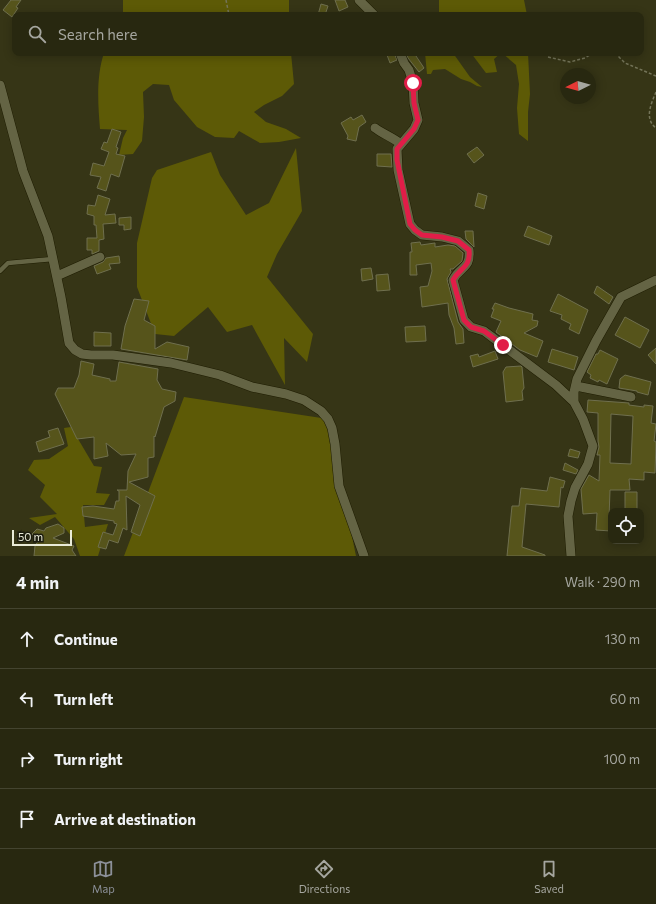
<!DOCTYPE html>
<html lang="en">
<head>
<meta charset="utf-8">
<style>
	body { margin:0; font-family:Commissioner,sans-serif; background:#34341e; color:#f1f3f6 }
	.controls { position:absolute; right:12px; bottom:12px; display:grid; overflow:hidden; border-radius:8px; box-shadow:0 2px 10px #0003 }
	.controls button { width:36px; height:36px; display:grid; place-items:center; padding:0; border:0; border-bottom:1px solid #444430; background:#282810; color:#f1f3f6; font:20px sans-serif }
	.compass { position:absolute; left:560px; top:68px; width:36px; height:36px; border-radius:50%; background:#282810; box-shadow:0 2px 10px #0003; rotate:265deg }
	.scale { position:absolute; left:12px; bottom:10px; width:60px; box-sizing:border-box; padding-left:4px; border:2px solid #eaebd8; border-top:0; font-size:11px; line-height:14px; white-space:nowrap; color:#eaebd8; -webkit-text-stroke:3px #1c1c0f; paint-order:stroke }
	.stop { position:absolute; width:12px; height:12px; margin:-9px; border:3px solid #e11d48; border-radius:50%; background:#fff }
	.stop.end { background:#e11d48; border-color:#fff; box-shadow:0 1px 4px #0008 }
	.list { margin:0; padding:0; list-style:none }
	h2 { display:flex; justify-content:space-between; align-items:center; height:52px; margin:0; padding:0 16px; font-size:17px }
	h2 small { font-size:13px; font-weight:400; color:#a5a69f }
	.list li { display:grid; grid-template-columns:26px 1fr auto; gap:12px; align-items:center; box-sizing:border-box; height:60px; padding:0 16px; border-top:1px solid #444430 }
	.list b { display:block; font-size:15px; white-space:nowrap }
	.list em { font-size:13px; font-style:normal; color:#a5a69f }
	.icon { flex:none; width:22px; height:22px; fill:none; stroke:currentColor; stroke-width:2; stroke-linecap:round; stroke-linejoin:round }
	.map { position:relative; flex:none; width:656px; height:556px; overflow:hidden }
	.search { position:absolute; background:#282810; box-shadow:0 2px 10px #0003; left:12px; right:12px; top:12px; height:44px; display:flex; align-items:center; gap:10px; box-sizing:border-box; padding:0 14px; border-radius:8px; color:#a5a69f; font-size:15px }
	.sheet { height:292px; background:#282810 }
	nav { display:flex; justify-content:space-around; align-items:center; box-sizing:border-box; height:56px; border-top:1px solid #444430; background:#282810; font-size:11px; color:#a5a69f }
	nav a { display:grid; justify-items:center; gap:2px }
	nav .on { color:#8c9099 }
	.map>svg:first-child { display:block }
	.green { fill:#5d5a06 }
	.building { fill:#56541b; stroke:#6f6f4e; fill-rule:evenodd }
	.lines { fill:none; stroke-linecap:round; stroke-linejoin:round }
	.service-casing { stroke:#1e1c00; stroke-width:5.5 }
	.minor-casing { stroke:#1e1c00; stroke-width:10 }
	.path { stroke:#747459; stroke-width:1.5; stroke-dasharray:3 2; stroke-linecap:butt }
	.service { stroke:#646444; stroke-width:4.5 }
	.minor { stroke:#646444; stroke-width:9 }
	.route { stroke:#e11d48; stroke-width:5 }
</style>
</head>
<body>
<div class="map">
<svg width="656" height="556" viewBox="0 0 656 556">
	<rect width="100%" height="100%" fill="#363516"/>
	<!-- green -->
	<path class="green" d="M123,0H289V15H123Z
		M439,0H524L527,15H441L439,13Z
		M104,53H291L294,84L282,96L264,105L254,112L266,122L286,129L301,138L279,142L260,143L239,131L234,138L215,137L197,127L174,100L169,85L153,84L143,92L144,117L142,141L133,154L119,155L123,138L127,130L100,129C98,104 96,77 104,53Z
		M425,53H453L470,77L482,87L477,86L470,82L461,79L445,69L433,70L431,74H427Z
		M471,53H501L494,59L497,72L486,73Z
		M502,53H528L530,94L528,112V141L519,134L517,108L519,84L516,65Z
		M296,148L302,211L277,254L267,277L313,334L307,362L284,338L285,385L252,325L227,332L208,307L174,336L155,334L137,287V243L152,178L157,170L211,152L220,175L246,215L269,203Z
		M184,397L328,419L356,556H124Z
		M71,427L94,466L102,467L96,493L110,494L104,505H83L85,527L108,524L98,556H80L74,539L55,517L40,525L29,518L57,514L40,497L45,485L28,470L34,460L49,459L68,446L64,428Z"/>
	<!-- building -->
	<path class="building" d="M11,0H21L16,7L18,8L12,17L3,10Z
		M335,0H345L348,7L339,11Z
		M321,4L328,6L325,15H318Z
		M392,53H394L397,60L390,63L387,55Z
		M406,53H414L424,68L419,72L408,58Z
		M362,115L366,122L359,127L356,141L347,139L348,136L341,123L351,117L353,120Z
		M112,129L121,132L116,147L118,148L116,154L125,156L119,177L111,174L106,191L97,188L101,177L90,175L93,163L104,166L109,152L101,149L104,142L107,143Z
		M477,147L484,155L474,163L467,154Z
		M377,154H391L392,167L377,166Z
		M478,193L487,196L484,209L475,206Z
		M98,195L110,199L105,215L115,214L116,223L103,224L104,239L99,240V251L92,254V250H87V238H97L96,225H94V216L87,214L88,205L95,206Z
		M131,217V229L124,230V225H119V218Z
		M528,226L552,236L549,245L524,236Z
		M465,231H473L474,247L466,239Z
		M420,242L421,245L435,243V247L448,245L455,246L463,253L462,261L453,269H450L451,272L447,279L458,322L463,329L464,343L456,344L454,328L449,315L448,303L422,307L420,287L428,286L432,271L431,263L416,265L417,275H410V252H412L411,243Z
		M119,256L120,263L109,264L111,269L97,274L94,266L103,262L106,258Z
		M371,268L373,279L362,281L361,269Z
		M388,274L390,290L377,291L376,275Z
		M597,286L613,297L609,304L594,293Z
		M558,294L588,310L579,334L569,329L571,324L561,319L562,315L550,311Z
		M134,299L149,301L144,320L155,326V349L167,342L189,347L187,360L121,349L125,326Z
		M495,303L509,308L533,314L532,320L538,321L537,326L524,333L543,341L537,357L520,350L496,332L501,321L491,317L494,309H492Z
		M625,317L649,330L640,348L615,335Z
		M425,326L426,341L406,342L405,327Z
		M94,332L111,333V346H94Z
		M656,348V364L648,355Z
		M552,349L578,357L574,370L548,362Z
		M600,350L618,359L607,384L599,380L598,382L590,378L591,375L587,372L596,354H598Z
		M495,351L498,359L473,367L470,356L478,354L479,357Z
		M81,361L94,364L92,375L110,379V381H116L119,362L158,369L157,380L162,389L176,392L175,401L164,407L155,437L154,436V457L148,458V477L129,482L155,496L140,536L131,532L140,505L126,496L127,530L123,528L118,543L109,540L106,549L98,547L103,532L113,535L117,524L114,523V521L83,516L82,507L93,506L114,509L116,501H119V491L117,490H127L128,471L136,454L121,455L106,443L108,456L94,459V437L77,439L55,394L58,388H74L79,375Z
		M521,366L522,367L524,388L522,391L523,400L506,402L503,372L506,367Z
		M625,375L651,382L648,395L637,392V391L619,388L620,379Z
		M588,400L629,403V405L644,407V405L653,406L651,423L656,424L654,441L656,442L655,473L644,472V480L629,479L630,490H610L609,519H611V531L596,530L597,513L583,514L581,489L589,475L599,481L600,455H597L599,447L598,441V413L587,412ZM611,414L633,416L631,464L610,463Z
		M58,428L64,444L39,452L36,442L50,437L48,431Z
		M570,449L580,452L578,458L568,456Z
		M565,463L578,470L576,474L563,470Z
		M550,477L565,481L563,488L561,487L559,507L526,504L522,547L545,555V556H507L512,506H519L521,488L547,491Z
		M625,492H637V511H625Z
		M58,524L64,528V533L53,538L74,546L72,550L76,556H34L35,546L39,540L32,534L37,529L44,531L46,528Z"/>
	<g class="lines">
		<defs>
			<path id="service" d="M0,271L8,263L53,259"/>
			<path id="minor" d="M359,0L374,15
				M400,53L404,63L409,70L413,83L414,103L418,120L414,129L397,149L398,170L410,224L415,230L422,235L442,237L458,241L469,250C471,269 460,266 453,280L464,320L471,327L484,331L556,385L574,402L583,419L593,446L588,464L575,488L571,501L568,516L571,556
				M0,85L23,171L48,236L61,297L69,343L75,350L82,354L91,355H113L171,363L220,375L252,387L286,394L304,400L321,411L328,419L332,428L335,444L339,486L364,556
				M375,128C383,134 392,137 401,144
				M57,276L100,257
				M576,386L631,397
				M574,402V392L577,379L596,341L621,297L656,280"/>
		</defs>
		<!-- service casing -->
		<use href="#service" class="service-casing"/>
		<!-- minor casing -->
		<use href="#minor" class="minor-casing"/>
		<!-- path -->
		<path class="path" d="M226,0L229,15
			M615,53L625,63L656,76
			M548,57L570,62L585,58L593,53
			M656,92C651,104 644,119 656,128"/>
		<!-- service -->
		<use href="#service" class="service"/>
		<!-- minor -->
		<use href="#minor" class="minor"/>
	</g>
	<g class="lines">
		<!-- route -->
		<path class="route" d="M413,83L414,103L418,120L414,129L397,149V160L410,224L415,230L422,235L442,237L458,241L469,250C471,268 460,267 453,280L464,320L471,327L484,331L503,345"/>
	</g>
</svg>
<div class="controls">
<button><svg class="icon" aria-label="locate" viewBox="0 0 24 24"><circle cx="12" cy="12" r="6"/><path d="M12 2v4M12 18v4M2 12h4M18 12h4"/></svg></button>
</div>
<svg class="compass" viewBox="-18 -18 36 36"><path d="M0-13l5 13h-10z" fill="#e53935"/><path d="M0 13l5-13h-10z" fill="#a5a69f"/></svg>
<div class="scale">50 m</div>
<div class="stop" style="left:413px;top:83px"></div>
<div class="stop end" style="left:503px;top:345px"></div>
<div class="search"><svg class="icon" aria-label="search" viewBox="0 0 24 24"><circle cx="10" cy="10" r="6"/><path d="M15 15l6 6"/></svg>Search here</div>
</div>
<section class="sheet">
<h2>4 min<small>Walk · 290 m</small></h2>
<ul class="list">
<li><svg class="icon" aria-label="ahead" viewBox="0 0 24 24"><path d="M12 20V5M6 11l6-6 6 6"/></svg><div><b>Continue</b></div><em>130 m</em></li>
<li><svg class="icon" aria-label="left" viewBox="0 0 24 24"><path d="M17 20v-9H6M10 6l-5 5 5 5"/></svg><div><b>Turn left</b></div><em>60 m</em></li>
<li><svg class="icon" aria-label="right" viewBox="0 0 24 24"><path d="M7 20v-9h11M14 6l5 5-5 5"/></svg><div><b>Turn right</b></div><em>100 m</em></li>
<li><svg class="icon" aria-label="arrive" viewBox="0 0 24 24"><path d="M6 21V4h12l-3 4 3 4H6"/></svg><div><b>Arrive at destination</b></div></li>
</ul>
</section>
<nav>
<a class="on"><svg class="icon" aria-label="map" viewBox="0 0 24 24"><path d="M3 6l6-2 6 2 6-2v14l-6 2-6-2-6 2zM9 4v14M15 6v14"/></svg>Map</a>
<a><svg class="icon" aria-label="directions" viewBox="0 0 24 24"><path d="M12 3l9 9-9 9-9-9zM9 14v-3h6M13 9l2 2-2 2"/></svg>Directions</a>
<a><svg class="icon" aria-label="saved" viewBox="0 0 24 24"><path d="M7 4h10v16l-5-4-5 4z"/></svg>Saved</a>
</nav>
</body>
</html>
